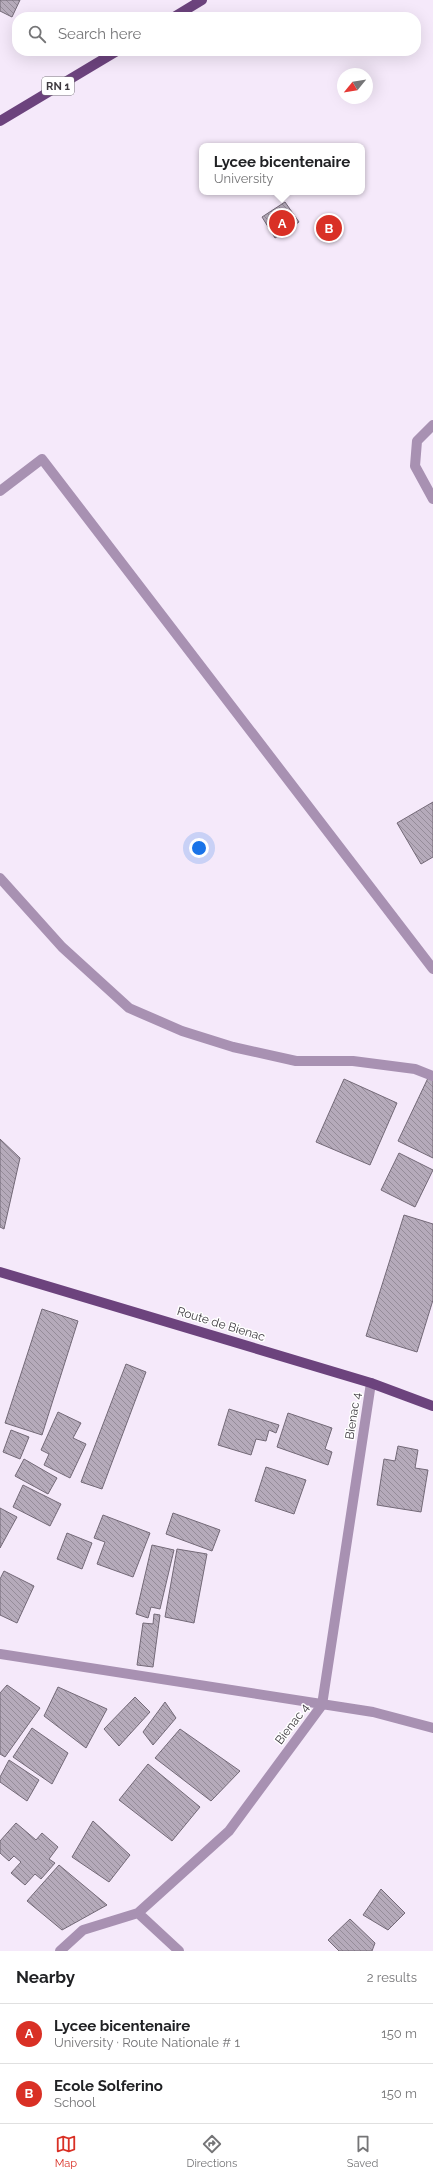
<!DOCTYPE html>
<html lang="en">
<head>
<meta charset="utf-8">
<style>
	body { margin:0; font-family:Raleway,sans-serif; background:#f2f2f2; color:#202124 }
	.compass { position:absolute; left:337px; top:68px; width:36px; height:36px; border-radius:50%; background:#fff; box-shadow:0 4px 16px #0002; rotate:240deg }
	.you { position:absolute; left:199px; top:848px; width:14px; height:14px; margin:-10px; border:3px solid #fff; border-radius:50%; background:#1a73e8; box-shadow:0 0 0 6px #1a73e833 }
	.badge { display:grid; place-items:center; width:26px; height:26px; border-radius:50%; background:#d93025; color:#fff; font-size:13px; font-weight:700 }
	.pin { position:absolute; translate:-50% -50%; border:2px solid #fff; box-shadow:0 1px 4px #0006 }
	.popup { position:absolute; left:199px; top:143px; width:166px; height:52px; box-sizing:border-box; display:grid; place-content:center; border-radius:8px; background:#fff; filter:drop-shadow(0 1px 3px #0005); font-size:13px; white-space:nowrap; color:#757577 }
	.popup b { font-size:15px; color:#202124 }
	.popup::after { content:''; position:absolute; left:50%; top:100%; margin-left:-8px; border:8px solid transparent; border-top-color:#fff }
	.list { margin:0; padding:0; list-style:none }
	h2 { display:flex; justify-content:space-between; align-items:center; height:52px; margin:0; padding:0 16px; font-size:17px }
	h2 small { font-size:13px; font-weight:400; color:#757577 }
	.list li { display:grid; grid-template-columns:26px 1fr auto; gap:12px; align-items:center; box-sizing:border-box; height:60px; padding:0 16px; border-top:1px solid #e0e0e0 }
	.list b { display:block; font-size:15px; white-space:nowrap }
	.list p { margin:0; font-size:13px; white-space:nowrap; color:#757577 }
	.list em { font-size:13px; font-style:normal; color:#757577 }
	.icon { flex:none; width:22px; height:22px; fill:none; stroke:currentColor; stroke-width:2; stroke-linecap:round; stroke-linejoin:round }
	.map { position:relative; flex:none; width:433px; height:1951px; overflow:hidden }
	.search { position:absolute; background:#fff; box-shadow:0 4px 16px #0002; left:12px; right:12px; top:12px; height:44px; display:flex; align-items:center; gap:10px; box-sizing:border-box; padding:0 14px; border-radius:16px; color:#757577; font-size:15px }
	.sheet { height:172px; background:#fff }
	nav { display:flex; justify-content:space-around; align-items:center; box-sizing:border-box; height:56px; border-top:1px solid #e0e0e0; background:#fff; font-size:11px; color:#757577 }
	nav a { display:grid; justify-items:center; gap:2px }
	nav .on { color:#d93025 }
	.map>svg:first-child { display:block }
	.building { fill:url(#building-back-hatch); stroke:#736977 }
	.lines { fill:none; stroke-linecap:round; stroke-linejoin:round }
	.minor { stroke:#a891b2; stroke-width:10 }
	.major { stroke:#6c437d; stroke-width:10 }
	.labels { text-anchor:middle; stroke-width:3; stroke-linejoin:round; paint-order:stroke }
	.shield { fill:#fff; stroke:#79767a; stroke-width:1 }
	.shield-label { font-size:11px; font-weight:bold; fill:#3f3b41 }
	.street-label { font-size:12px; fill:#3f3b41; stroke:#fff }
</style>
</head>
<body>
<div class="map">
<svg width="433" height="1951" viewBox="0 0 433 1951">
	<defs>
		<pattern id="building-back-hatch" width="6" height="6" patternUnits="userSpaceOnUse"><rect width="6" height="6" fill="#b5aaba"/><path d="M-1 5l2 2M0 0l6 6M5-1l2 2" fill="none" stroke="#958c99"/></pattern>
	</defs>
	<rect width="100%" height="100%" fill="#f5e9fa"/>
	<!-- building -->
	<path class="building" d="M0,0H20L12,17L0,11Z
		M285,202L299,222L275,238L262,217Z
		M433,802V857L421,864L397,823Z
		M428,1078L433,1080V1158L398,1141Z
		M344,1079L397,1103L370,1165L316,1142Z
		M0,1139L20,1158L4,1229L0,1227Z
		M399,1153L433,1170L415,1207L381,1190Z
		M404,1215L433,1224V1300L417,1352L366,1336Z
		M42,1309L78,1321L42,1435L5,1423Z
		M126,1364L146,1372L102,1489L81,1482Z
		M229,1409L279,1425L276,1433L269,1430L266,1441L256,1439L251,1455L218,1445Z
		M58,1412L81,1423L73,1438L86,1444L70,1478L44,1465L49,1454L41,1450Z
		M288,1413L332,1428L325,1449L332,1452L328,1465L277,1447Z
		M11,1430L29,1437L20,1459L3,1452Z
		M398,1446L418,1450L415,1468L428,1470L421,1512L377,1505L384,1459L395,1461Z
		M24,1459L57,1478L48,1494L15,1476Z
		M266,1467L306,1480L294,1514L255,1501Z
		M23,1485L61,1504L50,1526L13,1507Z
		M0,1508L17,1517L0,1548Z
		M173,1513L220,1530L212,1551L166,1534Z
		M103,1515L150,1533L133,1577L97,1564L105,1542L94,1538Z
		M67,1533L92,1543L82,1569L57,1559Z
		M152,1545L174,1550L160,1609L151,1607L148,1618L136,1614Z
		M177,1549L207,1554L194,1623L165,1617Z
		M4,1571L34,1586L17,1623L0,1615V1579Z
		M154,1614L160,1615L153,1667L137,1665L143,1623L153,1624Z
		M7,1685L40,1708L5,1757L0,1754V1693Z
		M58,1687L107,1709L86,1748L44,1716Z
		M135,1697L150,1712L119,1746L104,1729Z
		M165,1702L176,1718L153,1745L143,1732Z
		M32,1728L68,1753L52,1784L13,1757Z
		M180,1729L240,1771L211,1801L155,1758Z
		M9,1760L39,1780L27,1801L0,1782V1777Z
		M148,1764L200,1807L172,1841L119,1800Z
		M93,1821L130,1855L109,1882L72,1857Z
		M16,1823L36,1840L42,1833L58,1847L49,1859L55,1863L41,1879L35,1874L25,1885L11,1873L21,1862L14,1856L9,1861L0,1853V1841Z
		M59,1865L107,1905L62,1930L27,1901Z
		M381,1889L405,1913L388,1930L363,1915Z
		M350,1919L375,1943L372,1951H339L328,1940Z"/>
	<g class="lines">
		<!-- minor -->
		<path class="minor" d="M433,425L417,441L415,466L433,499
			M0,491L42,459L433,969
			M0,878L62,947L129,1008L182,1031L233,1047L296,1061H353L415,1069L433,1076
			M0,1654L373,1712L433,1728
			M138,1913L179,1951
			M60,1951L83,1930L138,1913L229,1831L322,1705L371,1383"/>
		<!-- major -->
		<path class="major" d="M174,17L202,0
			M0,121L117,51
			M0,1272L371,1383L433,1406"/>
	</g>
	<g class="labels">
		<!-- shield labels -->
		<rect class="shield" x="42" y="77" width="32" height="18" rx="3"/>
		<g class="shield-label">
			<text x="58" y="90">RN 1</text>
		</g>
		<!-- street labels -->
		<g class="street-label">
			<text transform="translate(221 1324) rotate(17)" y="4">Route de Bienac</text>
			<text transform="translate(353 1416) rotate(-81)" y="4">Bienac 4</text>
			<text transform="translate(292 1724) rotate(-53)" y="4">Bienac 4</text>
		</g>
	</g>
</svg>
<svg class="compass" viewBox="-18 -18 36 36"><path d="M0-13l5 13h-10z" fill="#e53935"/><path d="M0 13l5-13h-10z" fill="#757577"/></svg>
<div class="you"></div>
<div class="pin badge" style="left:282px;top:223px">A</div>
<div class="popup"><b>Lycee bicentenaire</b>University</div>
<div class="pin badge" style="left:329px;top:228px">B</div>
<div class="search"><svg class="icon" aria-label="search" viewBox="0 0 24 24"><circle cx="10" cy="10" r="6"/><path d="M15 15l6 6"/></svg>Search here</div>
</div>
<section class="sheet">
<h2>Nearby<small>2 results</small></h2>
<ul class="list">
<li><span class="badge">A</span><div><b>Lycee bicentenaire</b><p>University · Route Nationale # 1</p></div><em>150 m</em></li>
<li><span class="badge">B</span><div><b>Ecole Solferino</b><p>School</p></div><em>150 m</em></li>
</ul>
</section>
<nav>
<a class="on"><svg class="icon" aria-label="map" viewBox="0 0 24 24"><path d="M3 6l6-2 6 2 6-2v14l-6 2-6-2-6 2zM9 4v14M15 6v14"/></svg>Map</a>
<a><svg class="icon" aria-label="directions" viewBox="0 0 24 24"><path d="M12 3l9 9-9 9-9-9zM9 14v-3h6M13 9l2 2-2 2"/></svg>Directions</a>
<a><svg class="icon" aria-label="saved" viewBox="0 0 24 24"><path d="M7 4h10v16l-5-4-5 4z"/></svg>Saved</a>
</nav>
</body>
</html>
